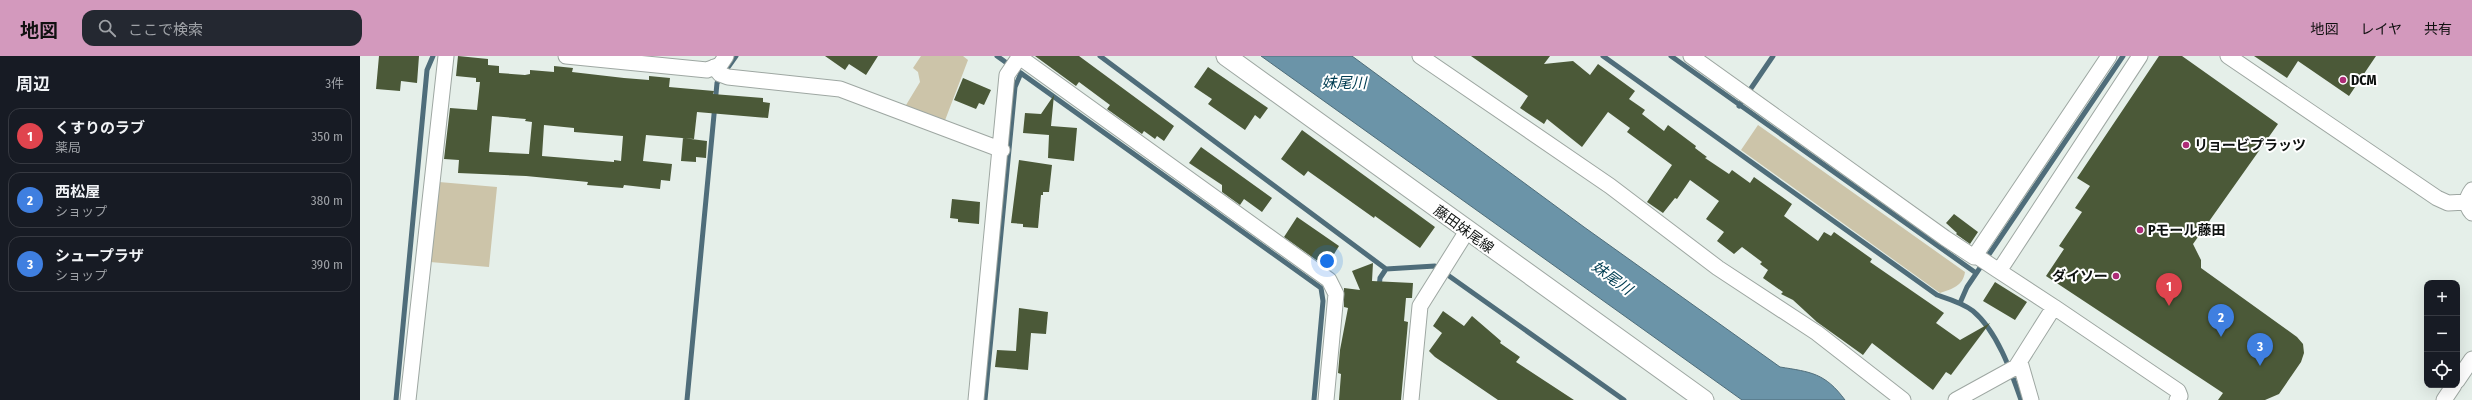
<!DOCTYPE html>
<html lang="ja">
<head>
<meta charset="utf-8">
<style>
	body { margin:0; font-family:"Fira Sans Condensed","Noto Sans JP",sans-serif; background:#242831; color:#f1f3f6 }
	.controls { position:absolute; right:12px; bottom:12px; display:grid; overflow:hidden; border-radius:8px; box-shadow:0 4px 16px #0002 }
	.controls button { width:36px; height:36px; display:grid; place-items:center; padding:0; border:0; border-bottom:1px solid #363941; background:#171b24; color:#f1f3f6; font:20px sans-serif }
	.you { position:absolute; left:967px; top:205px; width:14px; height:14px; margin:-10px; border:3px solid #fff; border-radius:50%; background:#1a73e8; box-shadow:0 0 0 6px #1a73e833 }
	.badge { display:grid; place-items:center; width:26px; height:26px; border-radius:50%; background:#d399bd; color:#fff; font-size:13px; font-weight:700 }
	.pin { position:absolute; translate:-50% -33px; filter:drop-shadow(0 1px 2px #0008) }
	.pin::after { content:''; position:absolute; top:21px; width:14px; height:12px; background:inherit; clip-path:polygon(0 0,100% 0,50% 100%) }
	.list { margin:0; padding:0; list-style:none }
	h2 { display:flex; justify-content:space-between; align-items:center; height:52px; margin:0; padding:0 16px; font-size:17px }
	h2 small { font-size:13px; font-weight:400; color:#9ea1a6 }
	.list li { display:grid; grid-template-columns:26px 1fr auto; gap:12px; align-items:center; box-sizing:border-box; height:56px; margin:0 8px 8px; padding:0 8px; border:1px solid #363941; border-radius:12px }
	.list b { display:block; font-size:15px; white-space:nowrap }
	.list p { margin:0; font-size:13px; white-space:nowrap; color:#9ea1a6 }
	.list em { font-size:13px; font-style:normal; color:#9ea1a6 }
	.icon { flex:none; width:22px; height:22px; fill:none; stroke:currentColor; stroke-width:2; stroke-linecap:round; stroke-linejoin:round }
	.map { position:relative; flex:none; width:2112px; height:344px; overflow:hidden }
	header { display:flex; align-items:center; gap:24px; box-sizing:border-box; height:56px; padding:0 20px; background:#d399bd; color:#111 }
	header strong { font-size:19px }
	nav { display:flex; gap:22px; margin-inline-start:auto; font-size:14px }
	.search { width:280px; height:36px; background:#242831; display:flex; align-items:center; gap:10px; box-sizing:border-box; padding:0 14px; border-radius:12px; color:#9ea1a6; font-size:15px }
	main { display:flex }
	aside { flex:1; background:#171b24 }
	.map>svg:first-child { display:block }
	.green { fill:#ccc4a9 }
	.water { fill:#6b94a8; stroke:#4f6d7a }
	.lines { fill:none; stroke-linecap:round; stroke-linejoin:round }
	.stream { stroke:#4f6d7a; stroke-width:5 }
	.building { fill:#4b5938; fill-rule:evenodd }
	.minor-casing { stroke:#9ea7a2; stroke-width:17 }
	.major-casing { stroke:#9ea7a2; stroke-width:21 }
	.minor { stroke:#fff; stroke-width:15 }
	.major { stroke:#fff; stroke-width:19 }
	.poi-dot { fill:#ae2c77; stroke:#fff; stroke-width:1.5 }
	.labels { text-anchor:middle; stroke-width:4; stroke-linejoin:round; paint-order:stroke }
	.poi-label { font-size:14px; font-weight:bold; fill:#0e1210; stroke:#fff; text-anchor:start }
	.street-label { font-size:14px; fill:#0e1210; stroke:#fff }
	.water-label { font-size:15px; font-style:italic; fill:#003d52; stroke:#fff }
</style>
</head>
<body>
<header>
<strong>地図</strong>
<div class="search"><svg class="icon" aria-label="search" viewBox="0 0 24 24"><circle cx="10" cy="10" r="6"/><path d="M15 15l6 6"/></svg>ここで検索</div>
<nav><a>地図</a><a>レイヤ</a><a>共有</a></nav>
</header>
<main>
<aside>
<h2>周辺<small>3件</small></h2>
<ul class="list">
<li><span class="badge" style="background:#e0444e">1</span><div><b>くすりのラブ</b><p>薬局</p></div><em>350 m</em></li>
<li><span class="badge" style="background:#3f7fe0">2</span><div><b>西松屋</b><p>ショップ</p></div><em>380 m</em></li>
<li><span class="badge" style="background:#3f7fe0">3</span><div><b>シュープラザ</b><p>ショップ</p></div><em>390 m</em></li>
</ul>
</aside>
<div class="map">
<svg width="2112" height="344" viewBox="0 0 2112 344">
	<rect width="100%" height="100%" fill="#e5efe9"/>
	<!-- green -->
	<path class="green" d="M561,0H603L608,4L584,67L543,54L560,26L558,16L553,12Z
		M1398,69L1605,216C1603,230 1592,233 1580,237L1381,94Z
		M79,126L137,131L129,211L70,206Z"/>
	<!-- water -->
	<path class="water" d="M901,0H992L1224,171L1420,311C1451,316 1465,317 1485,344H1382Z"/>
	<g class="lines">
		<!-- stream -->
		<path class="stream" d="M637,0L961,232L963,245L954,344
			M740,0L1026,213L1075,210L1264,344
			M1243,0L1577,239C1589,243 1603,247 1613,255C1637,275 1651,315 1661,344
			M1311,0L1616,217
			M1379,50L1413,0
			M1019,232L1020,222L1026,213
			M1600,247L1607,231L1763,0
			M36,344L67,14L73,0
			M327,344L357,27L376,0
			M625,344L655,31L661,17"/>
	</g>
	<!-- building -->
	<path class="building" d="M19,0H59L57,27L41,25L40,35L16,33Z
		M98,0L128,3V9L139,10V17L165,19L170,18V14L194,16V10L213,12L212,16L264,22L289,24V20L310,22L309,31L354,35L353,38L403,42V46L410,47L408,62L337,56L334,83L286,79L283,105L312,108L310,125L301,124L300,133L264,129L263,132L227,129L228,126L166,120L98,117L99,104L84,103L90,52L117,54L120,26H116V22L96,20ZM132,60L166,63L165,65L172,66L169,98L129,96ZM184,69L214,72V76L263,80L261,105L254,104V106L182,100Z
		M465,0H518L506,19L489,8L485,14Z
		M675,0H719L814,70L804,85L797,80L795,83L784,75L782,78L747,53L750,49L719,26L716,30Z
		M1111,0H1190L1184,8L1213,5L1230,19L1238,8L1275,35L1269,43L1285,54L1282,58L1304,75L1308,69L1336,90L1335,92L1347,101L1345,102L1369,118L1372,114L1390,127L1394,121L1432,148L1424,160L1458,185L1464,176L1471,180L1474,176L1512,203L1510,206L1584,257L1576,267L1600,284L1630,267L1591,319L1586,316L1573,334L1512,287L1503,299L1457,266L1433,244L1421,238L1423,236L1403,222L1408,214L1400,208L1402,206L1382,191L1374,198L1357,185L1364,176L1346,163L1359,145L1330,124L1317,143L1315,142L1303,157L1287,146L1312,109L1267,76L1270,72L1248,56L1222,91L1187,63L1184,68L1160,52L1168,40Z
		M1799,0H1822L1918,68L1833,188L1841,204V212L1937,281L1943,288L1944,297L1941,306L1919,338L1905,344H1858L1863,337L1686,220L1704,193L1699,190L1722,156L1715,152L1730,130L1717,122Z
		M1894,0H2016L1989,40L1938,5L1927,22Z
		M848,11L908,52L900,63L895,59L885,74L848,48L852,43L834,31Z
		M603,22L631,34L624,49L619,47L616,53L594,44Z
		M694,39L691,70L717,72L714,105L688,102L689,79L663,77L665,57L681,58Z
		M942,74L1075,171L1060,192L1015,160L1014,162L948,115L944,120L921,103Z
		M323,82L347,85L346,102L336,101V106L321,105Z
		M841,91L912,142L902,156L884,143L880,149L862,136V129L829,107Z
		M659,104L692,109L689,136H683V139H681L678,172L663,171V168L651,167Z
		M592,143L620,146L619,168L598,166V163L590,162Z
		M1594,158L1618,176L1610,188L1596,178L1597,177L1586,167Z
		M937,161L979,190L966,211L924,181Z
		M1013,207L1012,225L1053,227L1052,242H1046L1044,265L1048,266L1041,344H979L981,318L978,317L980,294L988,252L984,251V232L1000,234L992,215Z
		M1635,226L1667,246L1655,264L1623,245Z
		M659,252L688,256L686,278L671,277L668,314L635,311L637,294L656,295Z
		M1083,255L1104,270L1112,260L1141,285L1140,287L1160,301L1156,306L1214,344H1138L1075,301L1069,295L1082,277L1073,270Z"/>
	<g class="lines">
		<defs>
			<path id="minor" d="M206,0L347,14L360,9L366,0
				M658,0L969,224L976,238L966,344
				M1060,0L1250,130L1358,212L1457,277L1543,344
				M1331,0L1585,182L1614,201L1749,0
				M1868,0L2077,142L2088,147L2107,146
				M354,11L360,18L368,21L480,33L642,94
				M2112,134C2106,142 2105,149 2112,157
				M1615,199L1639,215
				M1694,251L1818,335L1820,340L1817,344
				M1660,306L1671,344
				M2097,325L2112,303
				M48,344L86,0
				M616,344L647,19L660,0
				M1051,344L1060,250L1107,175
				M1596,344L1656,311L1694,251L1639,215L1780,0
				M2084,344L2094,329"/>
			<path id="major" d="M866,0L1344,344"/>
		</defs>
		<!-- minor casing -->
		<use href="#minor" class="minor-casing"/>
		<!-- major casing -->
		<use href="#major" class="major-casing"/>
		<!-- minor -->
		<use href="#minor" class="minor"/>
		<!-- major -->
		<use href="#major" class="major"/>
	</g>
	<!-- markers -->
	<g class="poi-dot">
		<circle cx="1983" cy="24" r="4"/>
		<circle cx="1826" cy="89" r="4"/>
		<circle cx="1780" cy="174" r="4"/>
		<circle cx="1756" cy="220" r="4"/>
	</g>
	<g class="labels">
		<!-- poi labels -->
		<g class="poi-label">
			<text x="1991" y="29">DCM</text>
			<text x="1834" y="94">リョービプラッツ</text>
			<text x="1788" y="179">Pモール藤田</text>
			<text x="1748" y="225" text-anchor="end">ダイソー</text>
		</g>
		<!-- street labels -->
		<g class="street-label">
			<text transform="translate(1104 173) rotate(36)" y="5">藤田妹尾線</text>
		</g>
		<!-- water labels -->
		<g class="water-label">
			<text x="984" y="32">妹尾川</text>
			<text transform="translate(1252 222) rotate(36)" y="5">妹尾川</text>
		</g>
	</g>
</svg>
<div class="controls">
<button>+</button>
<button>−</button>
<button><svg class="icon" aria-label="locate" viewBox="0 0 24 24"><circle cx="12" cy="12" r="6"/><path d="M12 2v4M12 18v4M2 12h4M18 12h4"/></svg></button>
</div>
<div class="you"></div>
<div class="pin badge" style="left:1809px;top:250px;background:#e0444e">1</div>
<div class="pin badge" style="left:1861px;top:281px;background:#3f7fe0">2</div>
<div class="pin badge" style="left:1900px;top:310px;background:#3f7fe0">3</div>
</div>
</main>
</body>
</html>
